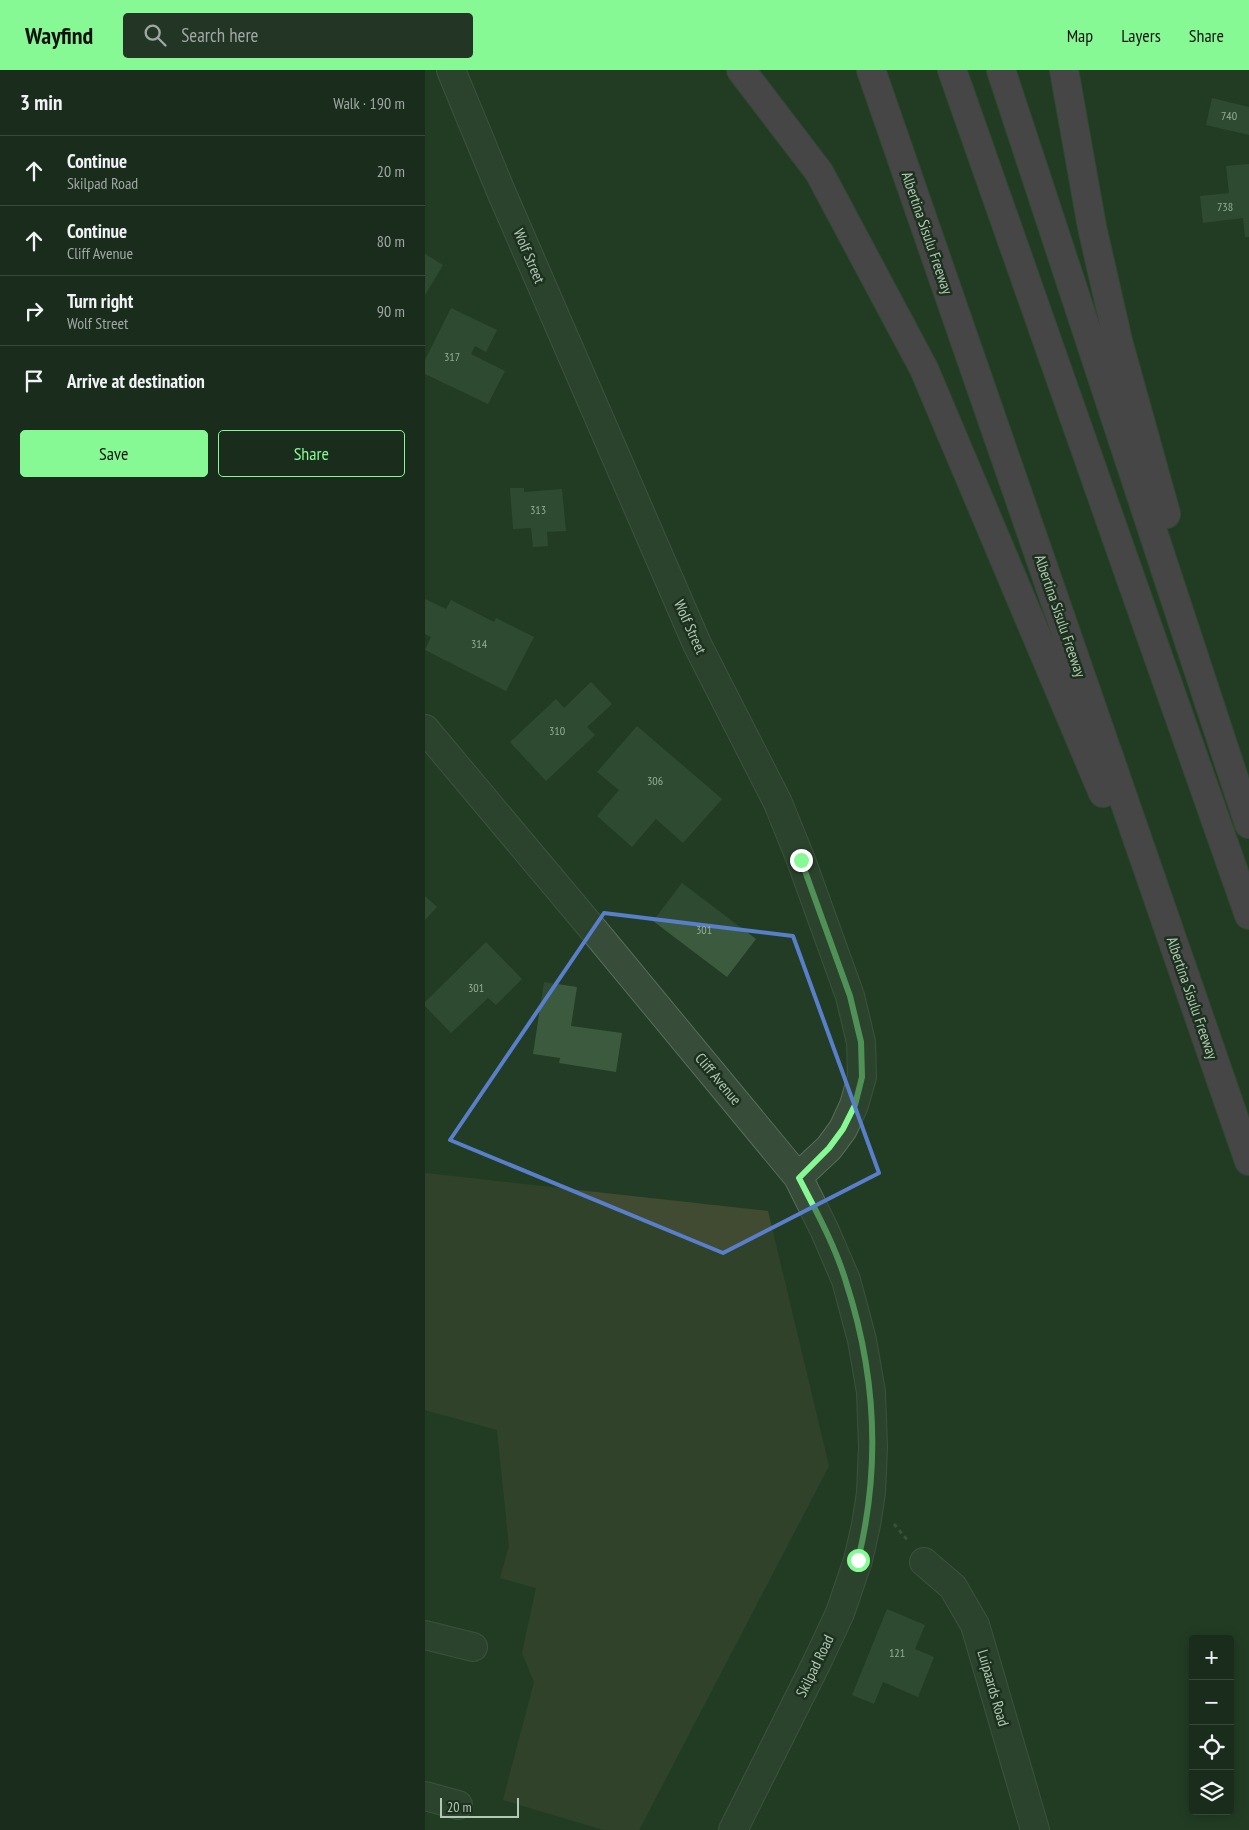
<!DOCTYPE html>
<html lang="en">
<head>
<meta charset="utf-8">
<style>
	body { margin:0; font-family:"PT Sans Narrow",sans-serif; background:#233525; color:#f1f3f6 }
	.controls { position:absolute; right:15px; bottom:15px; display:grid; overflow:hidden; border-radius:5px; box-shadow:0 2px 12px #0003 }
	.controls button { width:45px; height:45px; display:grid; place-items:center; padding:0; border:0; border-bottom:1px solid #38493b; background:#1a2d1c; color:#f1f3f6; font:25px sans-serif }
	.scale { position:absolute; left:15px; bottom:12px; width:79px; box-sizing:border-box; padding-left:5px; border:2px solid #b2c8b5; border-top:0; font-size:14px; line-height:18px; white-space:nowrap; color:#b2c8b5; -webkit-text-stroke:4px #1c311e; paint-order:stroke }
	.stop { position:absolute; width:15px; height:15px; margin:-11px; border:4px solid #86f994; border-radius:50%; background:#fff }
	.stop.end { background:#86f994; border-color:#fff; box-shadow:0 1px 5px #0008 }
	.list { margin:0; padding:0; list-style:none }
	h2 { display:flex; justify-content:space-between; align-items:center; height:65px; margin:0; padding:0 20px; font-size:21px }
	h2 small { font-size:16px; font-weight:400; color:#9fa8a3 }
	.list li { display:grid; grid-template-columns:32px 1fr auto; gap:15px; align-items:center; box-sizing:border-box; height:70px; padding:0 20px; border-top:1px solid #38493b }
	.list b { display:block; font-size:19px; white-space:nowrap }
	.list p { margin:0; font-size:16px; white-space:nowrap; color:#9fa8a3 }
	.list em { font-size:16px; font-style:normal; color:#9fa8a3 }
	.actions { display:flex; gap:10px; padding:15px 20px }
	.actions a { flex:1; padding:11px 0; border:1px solid #86f994; border-radius:5px; text-align:center; font-size:18px; color:#86f994 }
	.actions .main { background:#86f994; color:#111 }
	.icon { flex:none; width:28px; height:28px; fill:none; stroke:currentColor; stroke-width:2; stroke-linecap:round; stroke-linejoin:round }
	.map { position:relative; flex:none; width:824px; height:1760px; overflow:hidden }
	header { display:flex; align-items:center; gap:30px; box-sizing:border-box; height:70px; padding:0 25px; background:#86f994; color:#111 }
	header strong { font-size:24px }
	nav { display:flex; gap:28px; margin-inline-start:auto; font-size:18px }
	.search { width:350px; height:45px; background:#233525; display:flex; align-items:center; gap:12px; box-sizing:border-box; padding:0 18px; border-radius:5px; color:#9fa8a3; font-size:19px }
	main { display:flex }
	aside { flex:1; background:#1a2d1c }
	.map>svg:first-child { display:block }
	.green { fill:#414b31 }
	.building { fill:#3c5b3e }
	.lines { fill:none; stroke-linecap:round; stroke-linejoin:round }
	.street-casing { stroke:#576d5a; stroke-width:30 }
	.highway-casing { stroke:#425744; stroke-width:30 }
	.path { stroke:#586851; stroke-width:3; stroke-dasharray:4 4; stroke-linecap:butt }
	.street { stroke:#374d39; stroke-width:28 }
	.highway { stroke:#73536f; stroke-width:28 }
	.route { stroke:#86f994; stroke-width:6 }
	.marked { fill:none; stroke:#597fca; stroke-width:4; stroke-linejoin:round }
	.labels { text-anchor:middle; stroke-width:5; stroke-linejoin:round; paint-order:stroke }
	.number-label { font-size:12px; fill:#94ad97 }
	.street-label { font-size:15px; fill:#b2c8b5; stroke:#1c311e }
</style>
</head>
<body>
<header>
<strong>Wayfind</strong>
<div class="search"><svg class="icon" aria-label="search" viewBox="0 0 24 24"><circle cx="10" cy="10" r="6"/><path d="M15 15l6 6"/></svg>Search here</div>
<nav><a>Map</a><a>Layers</a><a>Share</a></nav>
</header>
<main>
<aside>
<h2>3 min<small>Walk · 190 m</small></h2>
<ul class="list">
<li><svg class="icon" aria-label="ahead" viewBox="0 0 24 24"><path d="M12 20V5M6 11l6-6 6 6"/></svg><div><b>Continue</b><p>Skilpad Road</p></div><em>20 m</em></li>
<li><svg class="icon" aria-label="ahead" viewBox="0 0 24 24"><path d="M12 20V5M6 11l6-6 6 6"/></svg><div><b>Continue</b><p>Cliff Avenue</p></div><em>80 m</em></li>
<li><svg class="icon" aria-label="right" viewBox="0 0 24 24"><path d="M7 20v-9h11M14 6l5 5-5 5"/></svg><div><b>Turn right</b><p>Wolf Street</p></div><em>90 m</em></li>
<li><svg class="icon" aria-label="arrive" viewBox="0 0 24 24"><path d="M6 21V4h12l-3 4 3 4H6"/></svg><div><b>Arrive at destination</b></div></li>
</ul>
<div class="actions"><a class="main">Save</a><a>Share</a></div>
</aside>
<div class="map">
<svg width="824" height="1760" viewBox="0 0 824 1760">
	<rect width="100%" height="100%" fill="#233c25"/>
	<!-- green -->
	<path class="green" d="M0,1103L343,1141L404,1396L214,1760H179L78,1730L109,1612L97,1583L111,1518L75,1508L84,1476L72,1360L0,1340Z"/>
	<!-- building -->
	<path class="building" d="M787,28L824,37V65L781,55Z
		M824,94V167H820L818,148L778,153L775,126L804,123L801,96Z
		M0,184L18,195L0,225Z
		M26,238L72,260L61,282L50,276L46,284L80,301L63,334L0,304V290Z
		M85,418H99V422L137,419L141,461L122,462L123,476L108,477L106,458L88,459Z
		M0,529L21,539L26,530L69,552L71,548L109,567L81,621L0,580L6,567L0,564Z
		M166,612L187,634L162,657L170,665L121,711L85,672L131,629L139,638Z
		M212,656L297,729L258,773L231,749L207,777L172,746L194,720L172,702Z
		M257,813L331,869L302,907L228,851Z
		M0,826L12,837L0,850Z
		M61,872L97,909L71,935L63,928L26,963L0,936V932Z
		M119,912L152,917L146,956L197,963L191,1002L134,993L135,988L108,984Z
		M462,1539L500,1555L490,1579L509,1587L493,1627L458,1612L449,1634L427,1625Z"/>
	<g class="lines">
		<defs>
			<path id="street" d="M26,0L75,119L272,574L353,733L376,790L425,926L436,972L437,1007L429,1035L418,1059L404,1078L373,1107
				M0,659L177,870L373,1107L399,1159L421,1210L437,1270L446,1322L448,1377L446,1423L441,1455L433,1490L415,1543L392,1592L308,1760
				M499,1492L528,1517L550,1555L610,1760
				M0,1565L48,1577
				M0,1726L33,1735"/>
			<path id="highway" d="M316,0L394,102L499,299L678,723
				M446,0L824,1091
				M527,0L824,845
				M576,0L824,754
				M639,0L667,157L693,271L741,444"/>
		</defs>
		<!-- street casing -->
		<use href="#street" class="street-casing"/>
		<!-- highway casing -->
		<use href="#highway" class="highway-casing"/>
		<!-- path -->
		<path class="path" d="M469,1454L484,1472"/>
		<!-- street -->
		<use href="#street" class="street"/>
		<!-- highway -->
		<use href="#highway" class="highway"/>
	</g>
	<g class="lines">
		<!-- route -->
		<path class="route" d="M376,790L425,926L436,972L437,1007L430,1035L418,1059L404,1078L374,1108C391,1141 410,1175 421,1212C451,1304 456,1396 433,1490"/>
	</g>
	<!-- marked area -->
	<path d="M0 0H824V1760H0ZM179,843L368,866L454,1103L298,1183L25,1070Z" fill="#233c25" fill-opacity=".55" fill-rule="evenodd"/>
	<path class="marked" d="M179,843L368,866L454,1103L298,1183L25,1070Z"/>
	<g class="labels">
		<!-- number labels -->
		<g class="number-label">
			<text x="804" y="50">740</text>
			<text x="800" y="141">738</text>
			<text x="27" y="291">317</text>
			<text x="113" y="444">313</text>
			<text x="54" y="578">314</text>
			<text x="132" y="665">310</text>
			<text x="230" y="715">306</text>
			<text x="279" y="864">301</text>
			<text x="51" y="922">301</text>
			<text x="472" y="1587">121</text>
		</g>
		<!-- street labels -->
		<g class="street-label">
			<text transform="translate(502 163) rotate(71)" y="5">Albertina Sisulu Freeway</text>
			<text transform="translate(104 186) rotate(67)" y="5">Wolf Street</text>
			<text transform="translate(635 546) rotate(71)" y="5">Albertina Sisulu Freeway</text>
			<text transform="translate(265 557) rotate(66)" y="5">Wolf Street</text>
			<text transform="translate(767 928) rotate(71)" y="5">Albertina Sisulu Freeway</text>
			<text transform="translate(293 1009) rotate(50)" y="5">Cliff Avenue</text>
			<text transform="translate(390 1596) rotate(-64)" y="5">Skilpad Road</text>
			<text transform="translate(568 1618) rotate(74)" y="5">Luipaards Road</text>
		</g>
	</g>
</svg>
<div class="controls">
<button>+</button>
<button>−</button>
<button><svg class="icon" aria-label="locate" viewBox="0 0 24 24"><circle cx="12" cy="12" r="6"/><path d="M12 2v4M12 18v4M2 12h4M18 12h4"/></svg></button>
<button><svg class="icon" aria-label="layers" viewBox="0 0 24 24"><path d="M12 4l9 5-9 5-9-5zM3 14l9 5 9-5"/></svg></button>
</div>
<div class="scale">20 m</div>
<div class="stop" style="left:433px;top:1490px"></div>
<div class="stop end" style="left:376px;top:790px"></div>
</div>
</main>
</body>
</html>
